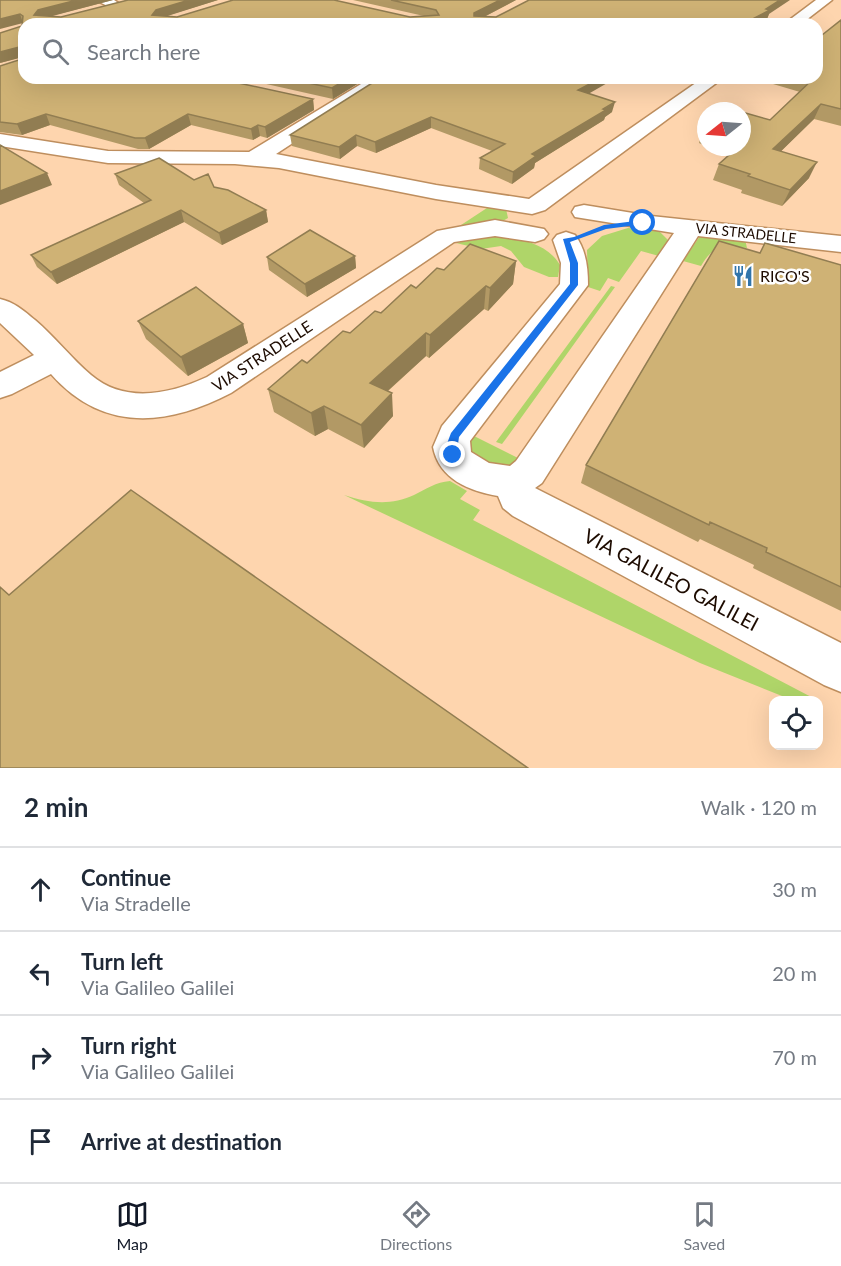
<!DOCTYPE html>
<html lang="en">
<head>
<meta charset="utf-8">
<style>
	body { margin:0; font-family:Lato,sans-serif; background:#f6f6f7; color:#1f2937 }
	.controls { position:absolute; right:18px; bottom:18px; display:grid; overflow:hidden; border-radius:12px; box-shadow:0 6px 24px #0002 }
	.controls button { width:54px; height:54px; display:grid; place-items:center; padding:0; border:0; border-bottom:2px solid #e0e1e3; background:#fff; color:#1f2937; font:30px sans-serif }
	.compass { position:absolute; left:697px; top:102px; width:54px; height:54px; border-radius:50%; background:#fff; box-shadow:0 6px 24px #0002; rotate:253deg }
	.stop { position:absolute; width:18px; height:18px; margin:-14px; border:4px solid #1a73e8; border-radius:50%; background:#fff }
	.stop.end { background:#1a73e8; border-color:#fff; box-shadow:0 2px 6px #0008 }
	.list { margin:0; padding:0; list-style:none }
	h2 { display:flex; justify-content:space-between; align-items:center; height:78px; margin:0; padding:0 24px; font-size:26px }
	h2 small { font-size:20px; font-weight:400; color:#747a83 }
	.list li { display:grid; grid-template-columns:39px 1fr auto; gap:18px; align-items:center; box-sizing:border-box; height:84px; padding:0 24px; border-top:2px solid #e0e1e3 }
	.list b { display:block; font-size:22px; white-space:nowrap }
	.list p { margin:0; font-size:20px; white-space:nowrap; color:#747a83 }
	.list em { font-size:20px; font-style:normal; color:#747a83 }
	.icon { flex:none; width:33px; height:33px; fill:none; stroke:currentColor; stroke-width:2; stroke-linecap:round; stroke-linejoin:round }
	.map { position:relative; flex:none; width:841px; height:768px; overflow:hidden }
	.search { position:absolute; background:#fff; box-shadow:0 6px 24px #0002; left:18px; right:18px; top:18px; height:66px; display:flex; align-items:center; gap:15px; box-sizing:border-box; padding:0 21px; border-radius:18px; color:#747a83; font-size:22px }
	.sheet { height:414px; background:#fff }
	nav { display:flex; justify-content:space-around; align-items:center; box-sizing:border-box; height:84px; border-top:2px solid #e0e1e3; background:#fff; font-size:16px; color:#747a83 }
	nav a { display:grid; justify-items:center; gap:3px }
	nav .on { color:#111827 }
	.map>svg:first-child { display:block }
	.green { fill:#afd569 }
	.lines { fill:none; stroke-linecap:round; stroke-linejoin:round }
	.minor-casing { stroke:#be8e5e; stroke-width:3 }
	.minor { fill:#fff; fill-rule:evenodd }
	.wall { fill:#b29965 }
	.shaded-wall { fill:#917d52 }
	.building { fill:#cfb275; stroke:#917d52; stroke-width:1.5 }
	.route { fill:#1a73e8 }
	.labels { text-anchor:middle; stroke-width:5; stroke-linejoin:round; paint-order:stroke }
	.far-street-label { font-size:14px; fill:#1d0b00; stroke:#fff }
	.poi-label { font-size:16px; fill:#1d0b00; stroke:#fff; text-anchor:start }
	.street-label { font-size:16px; fill:#1d0b00; stroke:#fff }
	.near-street-label { font-size:20px; fill:#1d0b00; stroke:#fff }
</style>
</head>
<body>
<div class="map">
<svg width="841" height="768" viewBox="0 0 841 768">
	<rect width="100%" height="100%" fill="#fed5ae"/>
	<!-- green -->
	<path class="green" d="M490,206L506,209L508,218L501,222L458,227Z
		M628,228L659,231L669,241L659,256L641,251L619,282L608,278L600,291L588,287L587,250L602,236Z
		M499,236C521,239 548,244 560,265L558,277H549L524,267L511,251L501,246L481,249L456,243Z
		M700,236L745,239L747,248C723,246 714,244 701,266L683,261Z
		M611,286L615,287L508,436L502,444L496,442Z
		M472,435L520,459L512,467L497,468L473,456L469,449Z
		M450,481L467,491L460,499L480,510L473,520L817,700H792L700,663L344,495C369,503 390,506 414,495C426,489 436,482 450,481Z"/>
	<g class="lines">
		<defs>
			<path id="minor" d="M95,0H114L123,6L116,10Z
				M816,0H832L801,24H784Z
				M371,78H392L276,154L436,185L529,199L703,78H723L545,210L532,214L436,199L279,168L235,164L108,163L0,146V134L108,151L249,152Z
				M584,205L651,216L841,236V252L698,236L542,483L535,488L841,643V692L824,685L513,516L503,508L498,496C469,491 439,479 433,447L442,426L560,284L561,263L553,240L557,235L566,232L575,235C586,250 588,267 588,285L470,441L471,452L489,463L510,466L516,461L674,233L575,217L572,212L575,207Z
				M495,220L544,229L548,234L544,239L535,242L495,236L454,242L231,393C166,427 102,432 51,374L12,394L0,398V372L34,355L0,323V299C14,302 24,311 35,320C55,337 71,358 91,375C125,404 170,394 207,377L437,231Z"/>
		</defs>
		<!-- minor casing -->
		<use href="#minor" class="minor-casing"/>
		<!-- minor -->
		<use href="#minor" class="minor"/>
	</g>
	<!-- wall -->
	<path class="wall" d="M0,0H113L51,16L61,17L128,0H218L166,16L177,17H410L424,16L353,0H516L484,17L769,14L767,19L24,78L313,99L314,110L267,138L260,136L253,140L191,125L149,149H138L50,125L22,135L0,132V66L22,59V57L0,63L22,26V23Z
		M841,20V126L814,119L781,151L809,178L782,206L741,193L742,190L713,180L719,164L730,154L709,147H742V112L770,120L800,92L773,84L775,78H817Z
		M240,78H367L333,99Z
		M589,94L612,112L605,117L604,120L535,163L534,168L512,184L479,169L480,158L492,151L431,128L376,153L357,146L340,159L292,146L290,135Z
		M706,127V146L699,143L704,128Z
		M115,174L194,180L214,187L266,210L268,222L222,245L184,222L57,284L37,267L31,255L144,203L119,185Z
		M760,253L841,265V611L753,568L754,565L700,539L698,542L581,483L586,465Z
		M355,256L356,268L307,297L269,270L267,257Z
		M516,261L513,284L488,311L484,309L429,358L426,356L388,391L393,416L364,448L328,429L315,436L274,412L268,389L416,288L444,270Z
		M138,321L243,324L248,343L188,376L146,339Z"/>
	<!-- shaded-wall -->
	<path class="shaded-wall" d="M77,0H113L41,19L34,15L38,10Z
		M189,0H218L158,19L152,15L156,10Z
		M500,0H516L474,22V13Z
		M780,0H790L769,14L767,19L757,24H743Z
		M20,14L23,23L0,29V19Z
		M19,47L23,57L0,63V52Z
		M349,78H367L333,99L332,88Z
		M601,78H616L576,101L578,90Z
		M313,99L314,110L267,138L265,127Z
		M615,102L612,112L605,117L604,120L535,163L534,168L512,184L513,172L532,154Z
		M821,104L814,119L767,165L773,149Z
		M46,114L50,125L22,135L17,124Z
		M188,114L191,125L149,149L145,138Z
		M431,117V128L376,153L375,142Z
		M258,125L260,136L253,140L251,129Z
		M356,135L357,146L340,159L339,147Z
		M817,162L809,178L782,206L790,190Z
		M47,173L52,185L0,205V191Z
		M181,210L184,222L57,284L51,272Z
		M266,210L268,222L222,245L219,233Z
		M355,256L356,268L307,297L305,284Z
		M516,261L513,284L488,311L490,288Z
		M486,286L484,309L429,358L430,335Z
		M243,324L248,343L188,376L181,357Z
		M426,333V356L372,405L370,383Z
		M392,393L393,416L364,448L361,425Z
		M324,406L328,429L315,436L311,413Z"/>
	<!-- building -->
	<path class="building" d="M0,0H77L38,10L34,15L61,17L128,0H189L156,10L152,15L177,17L233,0H334L410,17L439,15L436,10L391,0H500L474,13V16L496,17L529,0H780L766,9L770,10L743,24H24V78H215L313,99L265,127L258,125L251,129L188,114L145,138H135L46,114L17,124L0,122V66L22,59V49L19,47L0,52V33L22,26L23,16L20,14L0,19Z
		M841,20V109L821,104L773,149L817,162L790,190L748,176L750,174L719,164L738,147H742V144L744,142L742,141V112L770,120L813,79L808,78H817V39Z
		M285,78H349L332,88Z
		M380,78H601L578,90L615,102L603,109L606,110L532,154L536,156L513,172L480,158L505,144L431,117L375,142L356,135L339,147L290,135Z
		M729,109L738,111H726Z
		M0,145L47,173L0,191Z
		M159,158L194,180L208,174L214,187L228,190L266,210L219,233L181,210L51,272L31,255L151,200L115,174Z
		M310,230L355,256L305,284L267,257Z
		M719,241L760,253L765,243L841,265V587L766,552L767,548L710,522L709,525L586,465Z
		M470,244L516,261L490,288L486,286L430,335L426,333L370,383L392,393L361,425L324,406L311,413L268,389L302,360L307,363L343,331L350,333L375,311L381,313L411,285L416,288L437,268L444,270Z
		M196,287L243,324L181,357L138,321Z
		M131,490L528,768H0V587L9,595Z"/>
	<!-- route -->
	<path class="route" d="M643,220L645,224L606,229L570,242L578,263V285L459,437L456,458H449L445,449L451,433L570,284V263L563,239L574,237L604,225Z"/>
	<!-- icons -->
	<defs>
		<symbol id="restaurant-bare" viewBox="-9 -9 18 18"><path d="M-5-6h1v4h1v-4h1v4h1v-4h1v5L-1.5 .5V6h-2V.5L-5-1ZM5-6V6H3V1.5H1.5Q1.5-4 5-6Z" fill="#3175ab" stroke="#fff" stroke-width="2.5" paint-order="stroke"/></symbol>
	</defs>
	<g fill-rule="evenodd">
		<use href="#restaurant-bare" x="728" y="261" width="30" height="30"/>
	</g>
	<g class="labels">
		<!-- far-street labels -->
		<g class="far-street-label">
			<text transform="translate(746 233) rotate(6)" y="5">VIA STRADELLE</text>
		</g>
		<!-- poi labels -->
		<g class="poi-label">
			<text x="760" y="282">RICO'S</text>
		</g>
		<!-- street labels -->
		<g class="street-label">
			<text transform="translate(262 356) rotate(-33)" y="6">VIA STRADELLE</text>
		</g>
		<!-- near-street labels -->
		<g class="near-street-label">
			<text transform="translate(671 580) rotate(28)" y="7">VIA GALILEO GALILEI</text>
		</g>
	</g>
</svg>
<div class="controls">
<button><svg class="icon" aria-label="locate" viewBox="0 0 24 24"><circle cx="12" cy="12" r="6"/><path d="M12 2v4M12 18v4M2 12h4M18 12h4"/></svg></button>
</div>
<svg class="compass" viewBox="-18 -18 36 36"><path d="M0-13l5 13h-10z" fill="#e53935"/><path d="M0 13l5-13h-10z" fill="#747a83"/></svg>
<div class="stop" style="left:643px;top:223px"></div>
<div class="stop end" style="left:453px;top:455px"></div>
<div class="search"><svg class="icon" aria-label="search" viewBox="0 0 24 24"><circle cx="10" cy="10" r="6"/><path d="M15 15l6 6"/></svg>Search here</div>
</div>
<section class="sheet">
<h2>2 min<small>Walk · 120 m</small></h2>
<ul class="list">
<li><svg class="icon" aria-label="ahead" viewBox="0 0 24 24"><path d="M12 20V5M6 11l6-6 6 6"/></svg><div><b>Continue</b><p>Via Stradelle</p></div><em>30 m</em></li>
<li><svg class="icon" aria-label="left" viewBox="0 0 24 24"><path d="M17 20v-9H6M10 6l-5 5 5 5"/></svg><div><b>Turn left</b><p>Via Galileo Galilei</p></div><em>20 m</em></li>
<li><svg class="icon" aria-label="right" viewBox="0 0 24 24"><path d="M7 20v-9h11M14 6l5 5-5 5"/></svg><div><b>Turn right</b><p>Via Galileo Galilei</p></div><em>70 m</em></li>
<li><svg class="icon" aria-label="arrive" viewBox="0 0 24 24"><path d="M6 21V4h12l-3 4 3 4H6"/></svg><div><b>Arrive at destination</b></div></li>
</ul>
</section>
<nav>
<a class="on"><svg class="icon" aria-label="map" viewBox="0 0 24 24"><path d="M3 6l6-2 6 2 6-2v14l-6 2-6-2-6 2zM9 4v14M15 6v14"/></svg>Map</a>
<a><svg class="icon" aria-label="directions" viewBox="0 0 24 24"><path d="M12 3l9 9-9 9-9-9zM9 14v-3h6M13 9l2 2-2 2"/></svg>Directions</a>
<a><svg class="icon" aria-label="saved" viewBox="0 0 24 24"><path d="M7 4h10v16l-5-4-5 4z"/></svg>Saved</a>
</nav>
</body>
</html>
